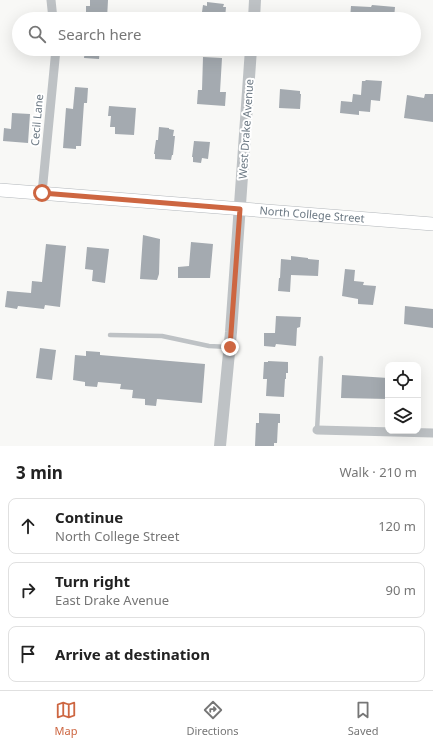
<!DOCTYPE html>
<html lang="en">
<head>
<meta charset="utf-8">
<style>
	body { margin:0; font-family:"Noto Sans",sans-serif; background:#f6f6f6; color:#222 }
	.controls { position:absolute; right:12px; bottom:12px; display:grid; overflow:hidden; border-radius:8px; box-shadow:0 4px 16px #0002 }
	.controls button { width:36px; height:36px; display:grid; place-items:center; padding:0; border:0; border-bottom:1px solid #e0e0e0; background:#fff; color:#222; font:20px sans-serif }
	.stop { position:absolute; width:12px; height:12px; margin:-9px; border:3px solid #cd6641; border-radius:50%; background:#fff }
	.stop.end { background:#cd6641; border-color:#fff; box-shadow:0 1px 4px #0008 }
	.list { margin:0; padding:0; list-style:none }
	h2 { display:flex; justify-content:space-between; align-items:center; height:52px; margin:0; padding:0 16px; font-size:17px }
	h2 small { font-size:13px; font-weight:400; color:#767676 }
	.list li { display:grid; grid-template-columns:26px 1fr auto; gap:12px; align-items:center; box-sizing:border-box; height:56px; margin:0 8px 8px; padding:0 8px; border:1px solid #e0e0e0; border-radius:8px }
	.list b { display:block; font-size:15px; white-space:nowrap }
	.list p { margin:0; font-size:13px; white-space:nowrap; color:#767676 }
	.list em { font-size:13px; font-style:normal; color:#767676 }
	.icon { flex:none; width:22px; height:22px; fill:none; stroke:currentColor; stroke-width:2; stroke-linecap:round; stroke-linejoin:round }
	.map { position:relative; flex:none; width:433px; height:446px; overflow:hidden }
	.search { position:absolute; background:#fff; box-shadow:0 4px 16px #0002; left:12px; right:12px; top:12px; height:44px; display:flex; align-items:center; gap:10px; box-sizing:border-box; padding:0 14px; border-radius:22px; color:#767676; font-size:15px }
	.sheet { height:244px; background:#fff }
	nav { display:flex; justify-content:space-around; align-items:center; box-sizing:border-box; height:56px; border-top:1px solid #e0e0e0; background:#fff; font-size:11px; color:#767676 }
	nav a { display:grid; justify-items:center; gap:2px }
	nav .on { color:#cd6641 }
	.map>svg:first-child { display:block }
	.building { fill:#a4aab0 }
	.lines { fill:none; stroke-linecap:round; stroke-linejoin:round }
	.secondary-casing { stroke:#b3b7bb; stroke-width:14 }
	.service { stroke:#bec2c5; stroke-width:4.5 }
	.minor { stroke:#bec2c5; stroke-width:9 }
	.tertiary { stroke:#bec2c5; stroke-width:12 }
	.secondary { stroke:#fff; stroke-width:13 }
	.route { stroke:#cd6641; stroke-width:5 }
	.labels { text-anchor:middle; stroke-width:4; stroke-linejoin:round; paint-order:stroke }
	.street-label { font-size:11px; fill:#6b7883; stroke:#fff }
</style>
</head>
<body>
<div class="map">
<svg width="433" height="446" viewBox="0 0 433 446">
	<rect width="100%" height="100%" fill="#f8f8f6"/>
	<!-- building -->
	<path class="building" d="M90,0H108L107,19H86V6H90Z
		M207,2L224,4L223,7H226L225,19H201L203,5L207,6Z
		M372,5L395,7L394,19H350L351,6L371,7Z
		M85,49H100L99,59L84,58Z
		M203,57L222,58L220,92H226L225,106L197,104L198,90H202Z
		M366,80L382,81L380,101L371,100L370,112L359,111V115L340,113L341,101L352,102L353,94L361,95L362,81H365Z
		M75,87L88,88L87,103H84L81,146H76V149L63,148L66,108L73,109Z
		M280,89L300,91V94H301L300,109L279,108Z
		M425,94H433V122L404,118L407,95L424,98Z
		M109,106L136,108L134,135L115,134V127H110L111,116H108Z
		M12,113L30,114L28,143L3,141L4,128L11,129Z
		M159,127L169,128V129L174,130L173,136H175L173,155H172L171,160L155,159V154H154L156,140H158Z
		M194,141L210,142L208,159L202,158L201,163L193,162V157H192Z
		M143,235L160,239L159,274L157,280L140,279Z
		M191,242L213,244L210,278H178V267L189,266Z
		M46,244L66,246L60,307L45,305L44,309L18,306L17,309L5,307L7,291L31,293L32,281L42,282Z
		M87,247L109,249L105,283L92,281L93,270L85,269Z
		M291,256L308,258V259L319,260L318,276L291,275L290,292L278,291L279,278H280L281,259L291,260Z
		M345,269L355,270L354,281L364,282L363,285L376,286L373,305L358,304V299L342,296Z
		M405,306L433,309V328L404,324Z
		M276,316L301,317L300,327L297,328L296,346L276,344L275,347L264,346V333H275Z
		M40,348L56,350L52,380L36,378Z
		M86,351L100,352V355L205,364L202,403L157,399L156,406L145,405V399L132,398L133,390L120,389L121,384L98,382L97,387L85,386V382L73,380L75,355L86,356Z
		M268,361L288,362V373H286V379H285L284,397L266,396L267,379H263L264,362H268Z
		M342,375L388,378V399L341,398Z
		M259,413L280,414V423H278L277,443H274V446H255L256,423H259Z"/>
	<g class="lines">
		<defs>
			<g id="secondary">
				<path id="s1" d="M0,190L433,224"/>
			</g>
		</defs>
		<!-- secondary casing -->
		<use href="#secondary" class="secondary-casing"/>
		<!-- service -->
		<path class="service" d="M110,335L162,336L209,346L229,347
			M317,430L321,358"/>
		<!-- minor -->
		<path class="minor" d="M51,0L53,19
			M42,193L56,49
			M317,430L433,433"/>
		<!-- tertiary -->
		<path class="tertiary" d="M254,19L255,0
			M220,446L231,332L251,49"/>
		<!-- secondary -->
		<use href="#secondary" class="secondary"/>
	</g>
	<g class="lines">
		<!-- route -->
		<path class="route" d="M42,193L240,209L230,347"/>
	</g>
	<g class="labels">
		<!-- street labels -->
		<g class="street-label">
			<text transform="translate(37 120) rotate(-85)" y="4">Cecil Lane</text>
			<text transform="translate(246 129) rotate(-86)" y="4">West Drake Avenue</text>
			<text dy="4" stroke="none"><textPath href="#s1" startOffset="313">North College Street</textPath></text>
		</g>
	</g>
</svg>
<div class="controls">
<button><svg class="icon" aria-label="locate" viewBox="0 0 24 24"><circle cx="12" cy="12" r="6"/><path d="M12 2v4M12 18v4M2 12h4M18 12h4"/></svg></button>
<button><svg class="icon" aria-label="layers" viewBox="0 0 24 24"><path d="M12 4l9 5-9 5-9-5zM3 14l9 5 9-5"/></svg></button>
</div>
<div class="stop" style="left:42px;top:193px"></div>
<div class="stop end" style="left:230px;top:347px"></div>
<div class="search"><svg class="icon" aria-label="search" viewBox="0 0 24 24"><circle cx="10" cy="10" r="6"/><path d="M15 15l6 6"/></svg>Search here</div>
</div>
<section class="sheet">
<h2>3 min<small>Walk · 210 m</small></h2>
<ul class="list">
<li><svg class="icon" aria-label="ahead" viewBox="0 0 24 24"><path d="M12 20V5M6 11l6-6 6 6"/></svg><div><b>Continue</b><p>North College Street</p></div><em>120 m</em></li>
<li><svg class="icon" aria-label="right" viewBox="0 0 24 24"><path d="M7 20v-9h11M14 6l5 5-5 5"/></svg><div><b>Turn right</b><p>East Drake Avenue</p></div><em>90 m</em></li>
<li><svg class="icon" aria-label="arrive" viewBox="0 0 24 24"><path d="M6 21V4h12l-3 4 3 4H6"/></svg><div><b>Arrive at destination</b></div></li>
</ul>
</section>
<nav>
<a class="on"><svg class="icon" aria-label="map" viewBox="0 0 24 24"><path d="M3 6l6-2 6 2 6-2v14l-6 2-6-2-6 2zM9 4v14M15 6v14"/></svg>Map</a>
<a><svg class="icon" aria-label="directions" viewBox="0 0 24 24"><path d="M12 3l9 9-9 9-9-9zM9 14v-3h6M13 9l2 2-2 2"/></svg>Directions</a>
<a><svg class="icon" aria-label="saved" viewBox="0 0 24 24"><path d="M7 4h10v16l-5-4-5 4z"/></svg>Saved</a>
</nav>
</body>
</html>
